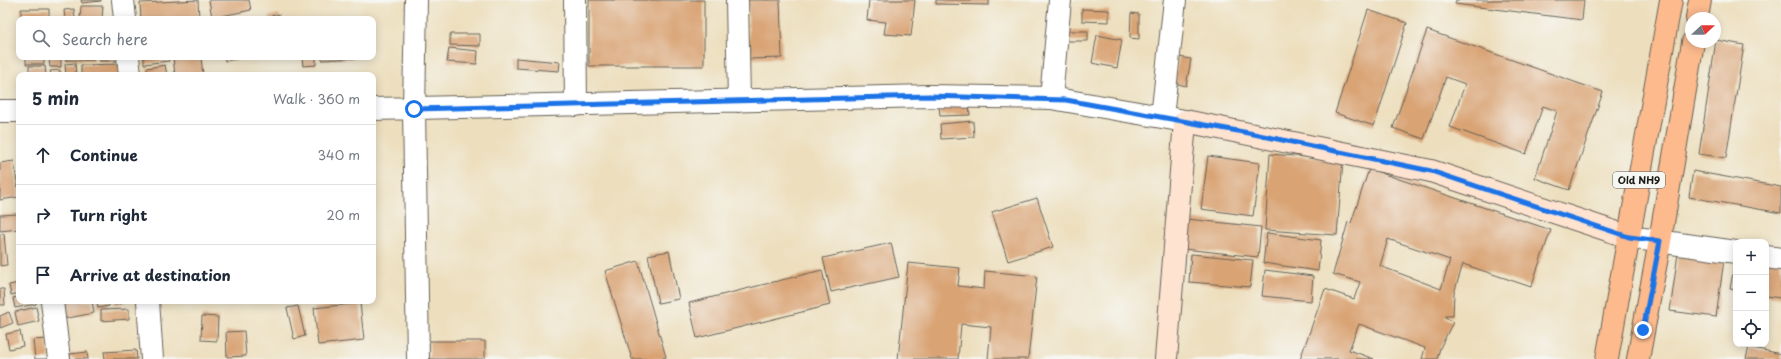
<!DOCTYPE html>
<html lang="en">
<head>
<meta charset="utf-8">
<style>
	body { margin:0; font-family:"Playpen Sans",sans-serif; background:#f2f2f3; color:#1f2937 }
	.controls { position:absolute; right:12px; bottom:12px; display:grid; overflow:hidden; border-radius:8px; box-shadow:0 2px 10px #0003 }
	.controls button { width:36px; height:36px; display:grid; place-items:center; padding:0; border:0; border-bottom:1px solid #e0e1e3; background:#fff; color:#1f2937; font:20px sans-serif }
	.compass { position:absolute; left:1685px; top:12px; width:36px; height:36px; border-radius:50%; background:#fff; box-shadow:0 2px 10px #0003; rotate:68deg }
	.stop { position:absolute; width:12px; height:12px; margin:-9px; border:3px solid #1a73e8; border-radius:50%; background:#fff }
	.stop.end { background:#1a73e8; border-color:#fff; box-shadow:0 1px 4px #0008 }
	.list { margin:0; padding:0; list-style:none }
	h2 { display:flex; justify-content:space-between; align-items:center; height:52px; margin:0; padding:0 16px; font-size:17px }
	h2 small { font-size:13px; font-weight:400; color:#747a83 }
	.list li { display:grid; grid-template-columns:26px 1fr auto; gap:12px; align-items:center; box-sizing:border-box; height:60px; padding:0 16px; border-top:1px solid #e0e1e3 }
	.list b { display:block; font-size:15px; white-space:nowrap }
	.list em { font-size:13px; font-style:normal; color:#747a83 }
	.icon { flex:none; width:22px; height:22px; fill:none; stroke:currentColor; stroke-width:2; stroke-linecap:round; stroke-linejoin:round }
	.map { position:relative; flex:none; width:1781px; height:359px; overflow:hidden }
	.search { position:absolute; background:#fff; box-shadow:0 2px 10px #0003; left:16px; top:16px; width:360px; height:44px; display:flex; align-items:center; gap:10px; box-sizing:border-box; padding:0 14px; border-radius:8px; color:#747a83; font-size:15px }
	.panel { position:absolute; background:#fff; box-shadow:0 2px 10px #0003; left:16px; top:72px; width:360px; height:232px; border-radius:8px }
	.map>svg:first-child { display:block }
	.building { fill:#d9a373; fill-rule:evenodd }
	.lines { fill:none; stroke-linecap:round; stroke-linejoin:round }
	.minor-casing { stroke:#656055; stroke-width:24 }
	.secondary-casing { stroke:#656055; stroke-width:24 }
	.primary-casing { stroke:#656055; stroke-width:24 }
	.minor { stroke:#fff; stroke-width:22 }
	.secondary { stroke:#fee3d1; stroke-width:22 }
	.primary { stroke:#fcba8d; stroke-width:22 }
	.route { stroke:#1a73e8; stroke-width:5 }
	.labels { text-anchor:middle; stroke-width:3; stroke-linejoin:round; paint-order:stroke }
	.shield { fill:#f6f6f2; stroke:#5d5d5c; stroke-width:1 }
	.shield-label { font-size:10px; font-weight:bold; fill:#1c1c1c }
</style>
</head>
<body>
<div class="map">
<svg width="1781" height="359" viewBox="0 0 1781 359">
	<rect width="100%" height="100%" fill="#f6f6f2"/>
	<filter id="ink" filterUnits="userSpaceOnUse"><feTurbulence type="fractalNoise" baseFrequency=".025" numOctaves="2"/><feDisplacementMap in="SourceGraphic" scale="8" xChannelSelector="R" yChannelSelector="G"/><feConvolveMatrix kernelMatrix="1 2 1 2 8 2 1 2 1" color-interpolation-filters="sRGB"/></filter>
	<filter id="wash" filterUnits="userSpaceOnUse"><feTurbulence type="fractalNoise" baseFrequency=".012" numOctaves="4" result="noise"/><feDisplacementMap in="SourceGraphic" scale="16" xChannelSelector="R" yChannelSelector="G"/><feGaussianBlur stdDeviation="0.9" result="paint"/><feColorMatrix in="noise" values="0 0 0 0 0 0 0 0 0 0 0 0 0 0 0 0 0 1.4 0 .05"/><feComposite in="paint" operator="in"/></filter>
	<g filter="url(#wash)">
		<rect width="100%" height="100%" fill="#eddfbe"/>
		<g id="blocks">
			<!-- building -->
			<path class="building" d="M81,0H101V1L82,3Z
				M198,0L199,19H141L140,3Z
				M209,0H249L251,10L212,18Z
				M589,0H704V66H589Z
				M748,0H780L782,58L749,59Z
				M869,0H915L911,36L884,34L886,22L867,20Z
				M936,0H989V5L936,4Z
				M1456,0H1584L1582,20L1455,4Z
				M81,6H103L102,19H80Z
				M21,9H49V19H21Z
				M74,9L75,19H65L64,10Z
				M1082,9L1109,10V22L1082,21Z
				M1368,10L1407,23L1374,126L1335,113Z
				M1131,13L1139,14V39L1130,38Z
				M279,14L280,19H269L268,17Z
				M1427,30L1603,92L1569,190L1535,178L1557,111L1543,106L1526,154L1450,127L1465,84L1446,77L1424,139L1393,128Z
				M1065,31H1088V41H1064Z
				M450,34H480V46L450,45Z
				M1097,35L1122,40L1117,68L1092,63Z
				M1716,40L1744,45L1726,158L1699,154Z
				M449,48L478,51L477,64L447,62Z
				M26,57H44V64H26Z
				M49,57H61V67H50Z
				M65,57H94V60H65Z
				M99,57H117V61H99Z
				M144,57H169V61L144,64Z
				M173,57H201L203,75H175Z
				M224,57H240L241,58L225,61Z
				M302,57H316V65L303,66Z
				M322,57H359V58L322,60Z
				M1179,57L1191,59L1186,86L1174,83Z
				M516,58L560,62L559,71L516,68Z
				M75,63L76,75H66L65,64Z
				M121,64V75H81V65Z
				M165,65L167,75H148L147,68Z
				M29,66H45L46,75H29Z
				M60,70V75H51L50,71Z
				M969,104L970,115L940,116L939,106Z
				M973,121L974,137L941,139L940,124Z
				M1270,154L1343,160L1337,235L1265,230Z
				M1208,156L1260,163L1253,216L1201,209Z
				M14,161L19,197L0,200V163Z
				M1369,169L1551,230L1531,287L1463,264L1454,293L1453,316H1445V317L1453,322L1440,348L1437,359H1422L1425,348L1359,324L1349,350L1374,359H1300L1325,289L1354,299L1360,282L1333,274L1348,222L1351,223ZM1388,239L1450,260L1441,289L1380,266Z
				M1693,171L1781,187V213L1689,197Z
				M1037,198L1053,247L1008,261L992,212Z
				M19,214V229L0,231V215Z
				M1187,219L1261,227L1258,257L1184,249Z
				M1267,233L1321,240L1318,271L1263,263Z
				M0,234H4L7,265L0,266Z
				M891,243L899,277L831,292L823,258Z
				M1679,246L1725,253L1716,317L1670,311Z
				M669,251L679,299L658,303L648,255Z
				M1191,254L1253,260L1250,287L1189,282Z
				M1766,258L1781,261V298L1766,296Z
				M638,261L666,357L660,359H632L605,271Z
				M1735,261H1736V290L1730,289Z
				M908,263L960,268L958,286L984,289L985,271L1037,276L1028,359H988L991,327L961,324L958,359H898Z
				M822,270L830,305L697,338L689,303Z
				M1265,270L1313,276L1311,301L1262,296Z
				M19,283V293L11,295L9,285Z
				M0,289H4L5,305H0Z
				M19,297V301H36V304L15,308L13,298Z
				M59,301H92L94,313L63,319Z
				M97,301H109V306L98,308Z
				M114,301H125V302L115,305Z
				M360,303L364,340L318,345L314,308Z
				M298,306L305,336L294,339L287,308Z
				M36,307L39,321L18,326L15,312Z
				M129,309V319L101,321V310Z
				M9,312L13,323L0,328V316Z
				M202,316L218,317L217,341L201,340Z
				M20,331L23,346L9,349L6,334Z
				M244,331L246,356L227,357L226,332Z
				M47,339L49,359H35L33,340Z
				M429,341H485V359H429Z
				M1749,347L1781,354V359H1746Z
				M136,350L137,359H105L104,352Z
				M87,352L88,359H71L70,354Z"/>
		</g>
	</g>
	<g filter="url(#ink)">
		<use href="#blocks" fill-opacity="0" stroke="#656055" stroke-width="1"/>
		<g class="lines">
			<defs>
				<path id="minor" d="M123,0L125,19
					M416,0L414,109L418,359
					M575,0L576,105
					M737,0L739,101
					M128,57L130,75
					M1051,98L1060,0
					M373,109L929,96L1051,98L1185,121
					M0,111H19
					M1162,117L1175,0
					M1629,237L1736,252
					M1766,257L1781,259
					M52,301L59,359
					M148,301L152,359"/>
				<path id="secondary" d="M1166,359L1185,121L1431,171L1629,237"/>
				<path id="primary" d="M1697,18L1700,0
					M1607,359L1671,0
					M1638,359L1660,241L1693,42"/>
			</defs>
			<!-- minor casing -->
			<use href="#minor" class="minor-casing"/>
			<!-- secondary casing -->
			<use href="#secondary" class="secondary-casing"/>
			<!-- primary casing -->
			<use href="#primary" class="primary-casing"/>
			<!-- minor -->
			<use href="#minor" class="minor"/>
			<!-- secondary -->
			<use href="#secondary" class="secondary"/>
			<!-- primary -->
			<use href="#primary" class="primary"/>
		</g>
	</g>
	<g class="lines" filter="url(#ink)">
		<!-- route -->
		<path class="route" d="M414,109L929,96L1066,100L1249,133L1431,171L1629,237L1660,241L1643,330"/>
	</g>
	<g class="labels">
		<!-- shield labels -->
		<rect class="shield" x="1613" y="172" width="52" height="16" rx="3"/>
		<g class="shield-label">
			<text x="1639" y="184">Old NH9</text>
		</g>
	</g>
</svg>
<div class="controls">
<button>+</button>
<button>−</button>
<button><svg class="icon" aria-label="locate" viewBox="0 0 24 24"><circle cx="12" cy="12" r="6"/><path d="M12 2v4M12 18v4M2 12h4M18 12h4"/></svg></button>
</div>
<svg class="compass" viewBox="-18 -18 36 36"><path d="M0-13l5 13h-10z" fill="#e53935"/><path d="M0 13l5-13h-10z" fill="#747a83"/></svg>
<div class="stop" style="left:414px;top:109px"></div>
<div class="stop end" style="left:1643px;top:330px"></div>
<div class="search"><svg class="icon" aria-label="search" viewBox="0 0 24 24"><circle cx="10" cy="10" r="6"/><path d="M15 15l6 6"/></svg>Search here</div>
<section class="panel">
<h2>5 min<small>Walk · 360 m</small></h2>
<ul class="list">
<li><svg class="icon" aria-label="ahead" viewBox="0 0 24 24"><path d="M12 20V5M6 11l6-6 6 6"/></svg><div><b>Continue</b></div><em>340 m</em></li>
<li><svg class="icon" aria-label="right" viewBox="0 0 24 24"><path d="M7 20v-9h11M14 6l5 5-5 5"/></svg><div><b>Turn right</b></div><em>20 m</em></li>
<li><svg class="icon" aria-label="arrive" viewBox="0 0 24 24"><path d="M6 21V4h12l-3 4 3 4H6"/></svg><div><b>Arrive at destination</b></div></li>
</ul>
</section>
</div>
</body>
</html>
